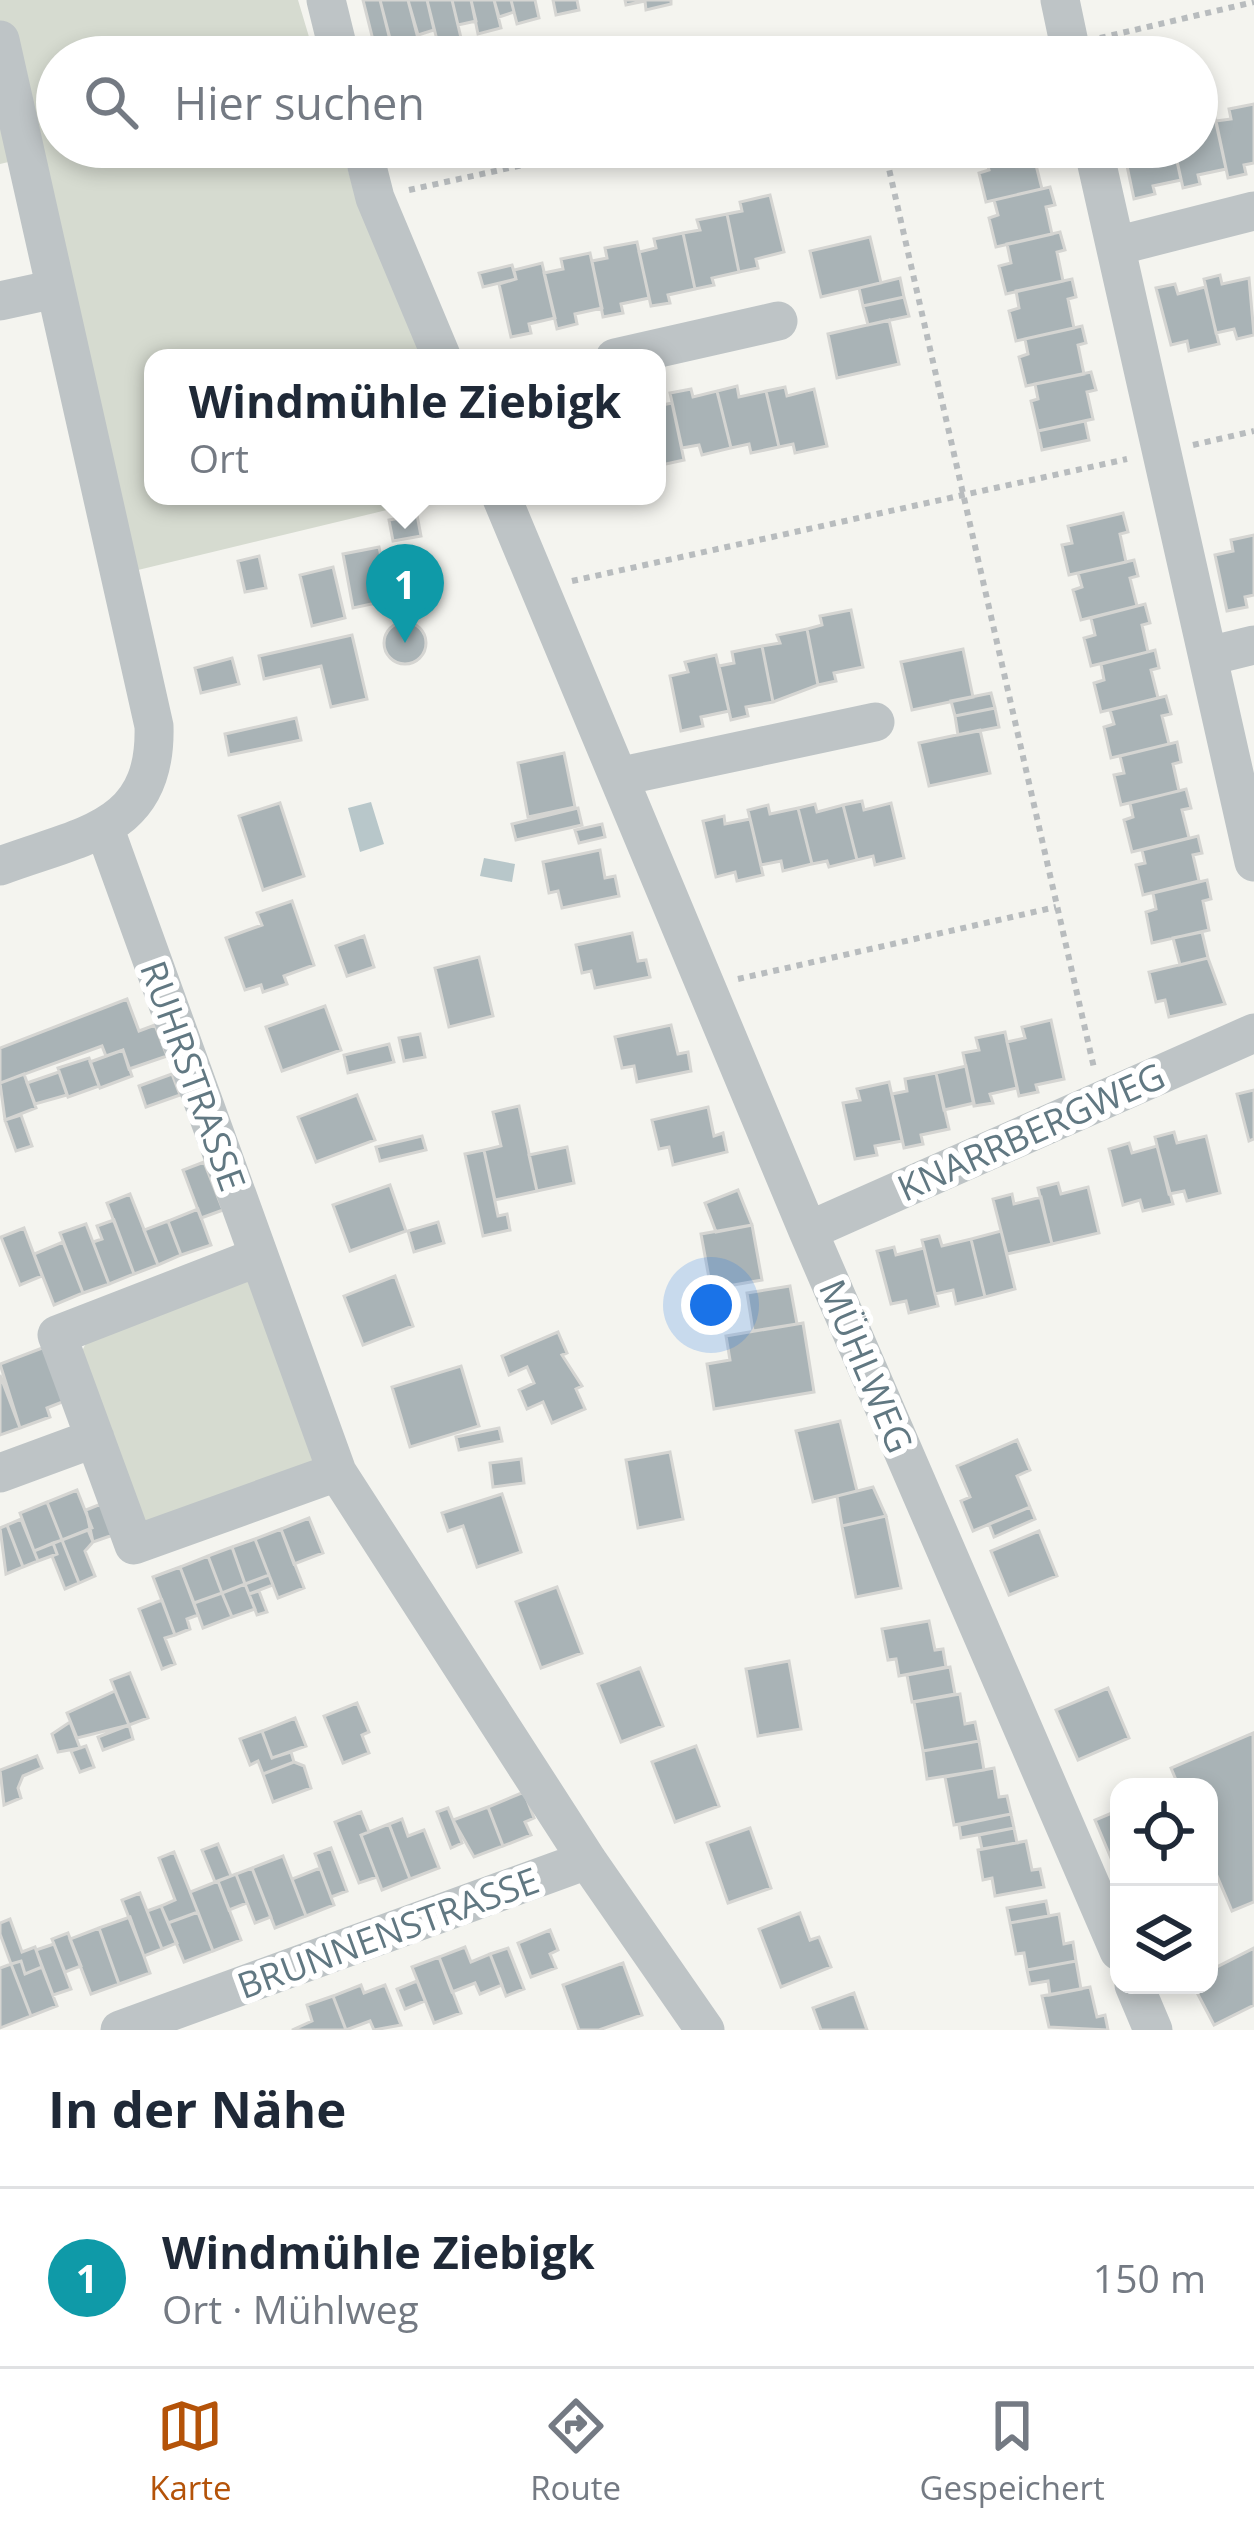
<!DOCTYPE html>
<html lang="de">
<head>
<meta charset="utf-8">
<style>
	body { margin:0; font-family:"Open Sans",sans-serif; background:#f2f2f3; color:#1f2937 }
	.controls { position:absolute; right:36px; bottom:36px; display:grid; overflow:hidden; border-radius:24px; box-shadow:0 6px 18px #0003 }
	.controls button { width:108px; height:108px; display:grid; place-items:center; padding:0; border:0; border-bottom:3px solid #e0e1e3; background:#fff; color:#1f2937; font:60px sans-serif }
	.you { position:absolute; left:711px; top:1305px; width:42px; height:42px; margin:-30px; border:9px solid #fff; border-radius:50%; background:#1a73e8; box-shadow:0 0 0 18px #1a73e833 }
	.badge { display:grid; place-items:center; width:78px; height:78px; border-radius:50%; background:#b45309; color:#fff; font-size:39px; font-weight:700 }
	.pin { position:absolute; translate:-50% -99px; filter:drop-shadow(0 3px 6px #0008) }
	.pin::after { content:''; position:absolute; top:63px; width:42px; height:36px; background:inherit; clip-path:polygon(0 0,100% 0,50% 100%) }
	.popup { position:absolute; left:144px; top:349px; width:522px; height:156px; box-sizing:border-box; display:grid; place-content:center; border-radius:24px; background:#fff; filter:drop-shadow(0 3px 9px #0005); font-size:39px; white-space:nowrap; color:#747a83 }
	.popup b { font-size:45px; color:#1f2937 }
	.popup::after { content:''; position:absolute; left:50%; top:100%; margin-left:-24px; border:24px solid transparent; border-top-color:#fff }
	.list { margin:0; padding:0; list-style:none }
	h2 { display:flex; justify-content:space-between; align-items:center; height:156px; margin:0; padding:0 48px; font-size:51px }
	h2 small { font-size:39px; font-weight:400; color:#747a83 }
	.list li { display:grid; grid-template-columns:78px 1fr auto; gap:36px; align-items:center; box-sizing:border-box; height:180px; padding:0 48px; border-top:3px solid #e0e1e3 }
	.list b { display:block; font-size:45px; white-space:nowrap }
	.list p { margin:0; font-size:39px; white-space:nowrap; color:#747a83 }
	.list em { font-size:39px; font-style:normal; color:#747a83 }
	.icon { flex:none; width:66px; height:66px; fill:none; stroke:currentColor; stroke-width:2; stroke-linecap:round; stroke-linejoin:round }
	.map { position:relative; flex:none; width:1254px; height:2030px; overflow:hidden }
	.search { position:absolute; background:#fff; box-shadow:0 6px 18px #0003; left:36px; right:36px; top:36px; height:132px; display:flex; align-items:center; gap:30px; box-sizing:border-box; padding:0 42px; border-radius:66px; color:#747a83; font-size:45px }
	.sheet { height:336px; background:#fff }
	nav { display:flex; justify-content:space-around; align-items:center; box-sizing:border-box; height:168px; border-top:3px solid #e0e1e3; background:#fff; font-size:33px; color:#747a83 }
	nav a { display:grid; justify-items:center; gap:6px }
	nav .on { color:#b45309 }
	.map>svg:first-child { display:block }
	.green { fill:#d6dbd0 }
	.water { fill:#b8c7ca }
	.building { fill:#a9b3b6; stroke:#d5d5d2; stroke-width:3 }
	.lines { fill:none; stroke-linecap:round; stroke-linejoin:round }
	.path { stroke:#b8bcbe; stroke-width:6; stroke-dasharray:6 6; stroke-linecap:butt }
	.minor { stroke:#bec4c6; stroke-width:39 }
	.labels { text-anchor:middle; stroke-width:12; stroke-linejoin:round; paint-order:stroke }
	.street-label { font-size:36px; fill:#617882; stroke:#fff }
</style>
</head>
<body>
<div class="map">
<svg width="1254" height="2030" viewBox="0 0 1254 2030">
	<rect width="100%" height="100%" fill="#f4f4ef"/>
	<!-- green -->
	<path class="green" d="M0,0H298L315,57H57V147H341L356,197L425,358H153V496H445L138,570L38,155L0,164Z
		M247,1279L316,1457L307,1472L150,1525L138,1518L82,1351L89,1337Z"/>
	<!-- water -->
	<path class="water" d="M371,802L384,844L360,852L348,808Z
		M484,858L515,864L512,882L480,876Z"/>
	<!-- building -->
	<path class="building" d="M363,0H380L390,40L374,44Z
		M380,0H408L420,46L394,54Z
		M408,0H427L434,30L418,35Z
		M427,0H452L461,38L438,44Z
		M452,0H471L476,21L458,25Z
		M471,0H494L501,28L478,34Z
		M494,0H511L514,12L499,17Z
		M511,0H535L539,18L517,24Z
		M553,0H577L579,10L556,15Z
		M625,0H671V4L646,10L645,1L626,5Z
		M1254,104V163L1244,165L1246,174L1228,178L1216,121L1231,119L1229,109Z
		M1214,114L1226,169L1198,175L1200,184L1183,188L1174,147H1197V117Z
		M972,147H1018L975,157Z
		M1018,147H1040L1043,159L1035,161L1042,189L986,202L979,173L989,170L985,155Z
		M1123,147H1174L1181,180L1153,186L1155,194L1134,199Z
		M1050,187L1055,205L1046,207L1052,234L996,247L989,218L998,215L994,200Z
		M770,195L784,252L756,259L758,268L739,272L727,214L742,211L740,202Z
		M727,214L739,272L712,278L714,285L695,289L683,233L700,230L697,220Z
		M1060,232L1065,250L1057,252L1063,281L1006,294L999,266L1011,263L1007,244Z
		M683,233L695,289L668,295L670,303L651,306L639,252L656,248L654,239Z
		M870,237L881,283L821,297L810,251Z
		M637,242L649,298L621,304L623,313L603,317L592,261L607,258L605,248Z
		M590,253L602,308L575,314L577,324L557,329L544,273L563,269L561,259Z
		M542,263L555,318L529,324L531,333L511,337L499,284L516,279L514,270Z
		M512,265L516,279L483,287L479,273Z
		M1220,275L1222,284L1249,278L1254,335L1237,339L1234,329L1216,333L1204,279Z
		M900,278L904,297L863,306L859,288Z
		M1072,279L1076,297L1068,299L1074,328L1016,341L1009,311L1019,308L1016,291Z
		M1175,284L1178,294L1205,287L1219,344L1189,351L1187,341L1171,345L1156,288Z
		M904,297L909,316L868,325L863,306Z
		M889,320L899,364L837,378L828,334Z
		M1082,326L1086,343L1078,345L1084,374L1026,386L1019,357L1028,354L1025,339Z
		M1091,372L1096,390L1087,392L1093,419L1038,431L1031,401L1038,399L1035,384Z
		M737,386L739,397L766,391L779,447L751,453L749,444L731,448L717,391Z
		M785,387L787,396L814,389L827,446L795,453L793,444L779,447L766,391Z
		M691,389L693,397L717,391L731,448L702,455L699,445L682,448L670,393Z
		M672,403L684,460L657,466V406Z
		M1085,421L1089,440L1042,450L1038,431Z
		M1123,513L1128,532L1120,534L1126,562L1069,575L1062,545L1072,543L1068,526Z
		M417,515L421,536L393,541L389,520Z
		M1254,535V595L1245,597L1247,607L1227,611L1215,555L1233,551L1231,540Z
		M379,547L390,600L353,608L343,554Z
		M259,556L266,588L245,592L238,561Z
		M1134,560L1138,576L1130,578L1137,606L1081,620L1073,590L1082,587L1078,573Z
		M333,567L345,618L312,626L300,575Z
		M1145,604L1150,623L1142,625L1148,652L1091,666L1084,638L1095,635L1091,618Z
		M851,610L863,667L834,673L836,681L818,685L807,629L822,625L820,616Z
		M384 643a21 21 0 1 1 42 0a21 21 0 1 1-42 0Z
		M807,629L818,685L773,702L762,646L780,643L777,635Z
		M352,635L367,699L331,707L321,666L264,679L259,656Z
		M762,646L773,702L746,707L748,716L731,720L719,666L734,663L732,652Z
		M963,649L973,697L912,710L901,662Z
		M1155,650L1159,668L1151,670L1158,698L1101,712L1094,683L1104,680L1101,664Z
		M716,655L729,711L701,717L703,726L681,731L670,676L688,672L685,662Z
		M232,658L239,684L201,693L195,668Z
		M991,693L995,708L955,716L951,701Z
		M1166,696L1171,714L1162,716L1169,744L1111,758L1104,727L1114,724L1110,710Z
		M995,708L999,727L958,735L955,716Z
		M296,718L301,740L229,755L225,734Z
		M980,730L990,773L929,786L919,743Z
		M1177,742L1181,762L1173,764L1179,791L1121,805L1114,775L1124,773L1120,756Z
		M564,753L575,807L528,817L518,763Z
		M1186,789L1191,808L1182,810L1189,838L1132,852L1124,820L1133,817L1130,803Z
		M862,801L864,810L891,803L904,858L875,865L873,856L857,860L843,805Z
		M280,803L304,876L263,890L239,816Z
		M815,804L817,812L843,805L857,860L829,867L827,861L812,864L798,808Z
		M768,805L770,814L798,808L812,864L783,871L781,861L761,865L748,810Z
		M578,808L582,825L516,840L512,824Z
		M724,816L725,824L750,819L763,875L737,881L735,872L716,877L703,821Z
		M602,824L605,837L579,843L575,830Z
		M1198,836L1202,853L1193,855L1199,881L1143,895L1136,865L1145,863L1142,850Z
		M600,850L605,878L615,876L619,896L562,908L558,891L549,893L543,862Z
		M1207,880L1211,899L1203,901L1209,930L1152,943L1146,912L1156,909L1153,893Z
		M292,901L314,965L284,976L287,984L263,992L261,985L245,990L226,938L262,925L257,913Z
		M1202,932L1208,958L1180,965L1173,938Z
		M632,933L638,961L646,960L650,977L595,988L591,971L582,973L576,945Z
		M364,936L374,967L347,976L336,946Z
		M479,957L493,1016L449,1027L435,968Z
		M1208,958L1225,1004L1169,1017L1165,1000L1156,1002L1149,972Z
		M127,999L139,1031L155,1025L167,1056L129,1069L123,1050L106,1056L102,1046L0,1083V1048Z
		M325,1006L341,1050L282,1071L266,1027Z
		M1051,1020L1064,1079L1036,1085L1038,1092L1019,1096L1007,1042L1025,1038L1022,1027Z
		M671,1025L678,1054L688,1052L691,1071L637,1082L634,1066L622,1068L615,1037Z
		M1005,1032L1017,1088L990,1094L993,1103L974,1106L963,1053L979,1050L976,1038Z
		M420,1034L425,1057L404,1061L399,1038Z
		M389,1044L394,1062L348,1073L344,1055Z
		M123,1050L132,1076L100,1088L90,1062Z
		M89,1058L99,1086L68,1097L58,1068Z
		M966,1066L974,1103L944,1110L936,1073Z
		M59,1072L67,1095L35,1104L27,1083Z
		M936,1073L949,1129L921,1135L923,1144L904,1148L892,1094L907,1091L905,1079Z
		M24,1074L36,1108L5,1120L0,1083Z
		M172,1074L180,1095L146,1107L139,1086Z
		M889,1082L902,1141L875,1146L877,1155L855,1159L843,1103L860,1100L857,1089Z
		M1254,1090V1139L1249,1141L1237,1094Z
		M357,1095L375,1140L316,1162L298,1117Z
		M519,1106L537,1191L495,1200L484,1150L501,1146L493,1112Z
		M708,1107L714,1136L723,1133L727,1152L673,1165L669,1147L659,1149L652,1120Z
		M21,1115L32,1146L16,1151L5,1120Z
		M1174,1132L1177,1143L1206,1136L1220,1193L1187,1201L1184,1191L1169,1194L1155,1137Z
		M422,1136L426,1150L380,1161L376,1147Z
		M1129,1143L1132,1153L1157,1146L1173,1204L1143,1211L1140,1200L1123,1205L1109,1149Z
		M567,1147L574,1183L537,1191L529,1155Z
		M484,1150L498,1216L507,1214L510,1230L483,1236L465,1154Z
		M204,1162L223,1210L201,1218L183,1170Z
		M1058,1183L1061,1194L1088,1187L1099,1233L1052,1244L1038,1188Z
		M390,1185L406,1231L350,1251L333,1205Z
		M738,1190L752,1225L716,1232L705,1203Z
		M130,1194L158,1265L134,1274L107,1203Z
		M1012,1194L1014,1204L1041,1197L1052,1244L1007,1254L993,1199Z
		M198,1209L211,1245L181,1255L168,1221Z
		M114,1220L134,1274L109,1284L93,1242L102,1239L97,1226Z
		M168,1221L181,1255L158,1265L144,1230Z
		M438,1222L444,1243L414,1252L408,1231Z
		M86,1224L109,1284L83,1293L60,1233Z
		M752,1225L762,1280L711,1289L701,1234Z
		M24,1228L42,1276L20,1285L1,1237Z
		M1001,1231L1015,1289L985,1297L971,1239Z
		M939,1236L942,1246L971,1239L985,1297L956,1304L953,1290L935,1294L922,1240Z
		M63,1242L83,1293L54,1305L34,1254Z
		M894,1247L896,1255L924,1248L938,1306L909,1313L906,1301L891,1304L877,1251Z
		M395,1276L413,1326L363,1345L344,1296Z
		M790,1286L797,1324L753,1331L747,1293Z
		M803,1323L814,1392L714,1409L707,1364L730,1360L726,1336Z
		M558,1332L567,1353L562,1355L582,1386L576,1389L585,1409L552,1423L543,1402L527,1409L519,1390L534,1383L527,1367L509,1375L502,1356Z
		M45,1347L65,1401L47,1408L50,1417L20,1428L0,1364Z
		M461,1366L479,1426L410,1447L392,1387Z
		M0,1375L20,1428L0,1435Z
		M840,1421L857,1491L813,1502L796,1431Z
		M499,1428L502,1441L459,1450L456,1437Z
		M1017,1440L1030,1470L1017,1476L1030,1507L973,1531L961,1501L970,1497L957,1466Z
		M670,1452L683,1519L638,1528L626,1460Z
		M521,1459L524,1483L493,1487L490,1463Z
		M873,1487L886,1516L842,1526L837,1496Z
		M77,1490L92,1528L62,1540L47,1502Z
		M502,1494L521,1552L477,1567L463,1526L448,1531L442,1513Z
		M47,1502L62,1540L34,1551L20,1513Z
		M101,1504L113,1535L93,1542L86,1510Z
		M1030,1507L1035,1519L994,1537L989,1524Z
		M886,1516L901,1588L856,1597L842,1526Z
		M309,1518L323,1553L294,1564L281,1529Z
		M21,1519L38,1561L23,1567L7,1525Z
		M7,1525L23,1567L6,1574L0,1528Z
		M281,1529L304,1588L278,1598L255,1539Z
		M88,1530L93,1542L85,1551L95,1576L79,1583L62,1540Z
		M1039,1531L1057,1576L1009,1595L991,1551Z
		M255,1539L269,1575L245,1584L232,1547Z
		M62,1540L79,1583L65,1589L52,1556L57,1554L53,1543Z
		M53,1543L57,1554L38,1561L34,1551Z
		M232,1547L245,1584L222,1593L208,1556Z
		M208,1556L222,1593L194,1603L180,1567Z
		M180,1567L198,1615L187,1619L190,1629L175,1635L153,1577Z
		M269,1575L273,1585L249,1594L245,1584Z
		M245,1584L255,1609L232,1617L222,1593Z
		M557,1587L582,1653L541,1668L516,1602Z
		M259,1591L267,1612L257,1615L249,1594Z
		M222,1593L232,1617L203,1628L194,1603Z
		M162,1600L175,1635L165,1638L175,1664L162,1669L139,1609Z
		M929,1621L935,1650L943,1649L946,1667L899,1676L896,1659L888,1660L882,1629Z
		M789,1661L801,1729L758,1736L746,1669Z
		M950,1667L955,1694L912,1702L907,1675Z
		M640,1668L663,1726L621,1742L598,1684Z
		M130,1673L148,1718L129,1725L111,1680Z
		M1108,1688L1129,1738L1078,1760L1056,1710Z
		M115,1691L129,1725L77,1738L67,1713Z
		M960,1694L965,1724L975,1722L979,1741L923,1751L914,1702Z
		M357,1703L369,1732L362,1735L369,1753L343,1763L324,1716Z
		M295,1718L306,1746L272,1758L262,1731Z
		M70,1722L80,1748L58,1752L52,1734Z
		M129,1725L133,1739L103,1750L98,1737Z
		M262,1731L272,1758L291,1752L294,1762L263,1774L258,1761L250,1765L240,1739Z
		M1253,1733L1254,1902L1232,1911L1209,1857V1787H1179L1171,1768Z
		M979,1741L984,1770L927,1779L923,1751Z
		M86,1746L94,1767L80,1772L71,1751Z
		M696,1746L719,1806L675,1822L652,1762Z
		M37,1756L42,1768L23,1776L18,1788L21,1798L4,1805L0,1770Z
		M294,1762L304,1766L311,1788L273,1802L263,1774Z
		M994,1768L999,1797L1007,1796L1011,1814L954,1825L945,1777Z
		M524,1792L534,1818L525,1822L531,1835L503,1846L488,1807Z
		M488,1807L503,1846L474,1857L453,1820Z
		M448,1808L462,1843L451,1848L437,1812Z
		M1119,1810V1869L1116,1870L1095,1820Z
		M361,1812L369,1832L361,1835L377,1877L359,1883L335,1822Z
		M1011,1814L1014,1828L961,1838L959,1825Z
		M402,1819L408,1836L424,1830L439,1868L410,1879L389,1824Z
		M389,1824L410,1879L382,1890L361,1835Z
		M750,1828L771,1888L728,1903L707,1843Z
		M1014,1828L1017,1843L982,1849L979,1835Z
		M1026,1841L1032,1870L1040,1869L1044,1887L995,1896L992,1878L983,1880L978,1850Z
		M218,1844L231,1876L215,1882L202,1850Z
		M331,1848L347,1891L331,1897L315,1854Z
		M174,1852L198,1912L168,1923L161,1906L175,1900L159,1858Z
		M283,1856L306,1916L275,1928L252,1868Z
		M252,1868L271,1917L255,1923L236,1874Z
		M320,1868L334,1905L306,1916L292,1879Z
		M236,1874L247,1903L229,1910L218,1881Z
		M218,1881L241,1940L213,1951L190,1892Z
		M140,1893L162,1949L144,1956L122,1900Z
		M1046,1901L1049,1916L1010,1923L1007,1908Z
		M161,1906L177,1943L162,1949L147,1911Z
		M198,1912L213,1951L184,1962L168,1923Z
		M800,1913L810,1940L819,1937L831,1967L781,1987L759,1929Z
		M1059,1914L1064,1944L1073,1942L1076,1961L1027,1970L1024,1953L1016,1954L1010,1923Z
		M130,1917L150,1973L119,1984L99,1928Z
		M10,1919L22,1952L35,1947L42,1967L25,1974L21,1961L11,1964L0,1934V1923Z
		M99,1928L119,1984L91,1994L70,1939Z
		M550,1930L558,1950L550,1954L556,1968L531,1977L518,1943Z
		M68,1933L81,1966L65,1972L52,1939Z
		M54,1944L71,1989L53,1995L36,1950Z
		M465,1947L471,1962L490,1954L502,1985L480,1994L475,1983L452,1992L439,1957Z
		M508,1948L524,1989L506,1996L490,1954Z
		M1254,1948V2005L1214,2025L1193,1985H1209V1971Z
		M439,1957L461,2013L434,2023L412,1967Z
		M21,1961L25,1974L42,1967L57,2006L31,2016L11,1964Z
		M1076,1961L1081,1989L1050,1995L1048,1981L1030,1984L1027,1970Z
		M623,1963L642,2015L599,2030H579L563,1985Z
		M11,1964L31,2016L0,2028V1968Z
		M417,1981L425,2001L405,2009L397,1989Z
		M361,1985L364,1993L385,1985L401,2025L374,2030L370,2021L346,2030L333,1996Z
		M1090,1987L1097,2017L1105,2015L1108,2030L1049,2027L1042,1996Z
		M854,1993L867,2030H821L813,2008Z
		M333,1996L346,2030H292L312,2021L307,2005Z"/>
	<g class="lines">
		<!-- path -->
		<path class="path" d="M1100,38L1254,2
			M1014,57L1034,53
			M884,147L1094,1068
			M409,190L605,147
			M1193,445L1254,431
			M572,581L1127,459
			M738,979L1056,907"/>
		<!-- minor -->
		<path class="minor" d="M326,0L340,57
			M1060,0L1072,57
			M0,40L154,726C157,831 82,835 0,866
			M362,147L375,198L442,358
			M1093,147L1254,862
			M1116,246L1254,211
			M0,301L55,289
			M615,358L778,321
			M501,496L808,1231L1119,1951
			M1209,656L1254,645
			M622,776L875,722
			M104,827L337,1472L587,1860L705,2030
			M808,1231L1254,1033
			M258,1257L57,1335L134,1545L337,1472
			M0,1473L95,1438
			M1134,1985L1153,2030
			M120,2030L587,1860"/>
	</g>
	<g class="labels">
		<!-- street labels -->
		<g class="street-label">
			<text transform="translate(193 1076) rotate(70)" y="13">RUHRSTRASSE</text>
			<text transform="translate(1031 1132) rotate(-24)" y="13">KNARRBERGWEG</text>
			<text transform="translate(866 1366) rotate(67)" y="13">MÜHLWEG</text>
			<text transform="translate(388 1933) rotate(-20)" y="13">BRUNNENSTRASSE</text>
		</g>
	</g>
</svg>
<div class="controls">
<button><svg class="icon" aria-label="locate" viewBox="0 0 24 24"><circle cx="12" cy="12" r="6"/><path d="M12 2v4M12 18v4M2 12h4M18 12h4"/></svg></button>
<button><svg class="icon" aria-label="layers" viewBox="0 0 24 24"><path d="M12 4l9 5-9 5-9-5zM3 14l9 5 9-5"/></svg></button>
</div>
<div class="you"></div>
<div class="pin badge" style="left:405px;top:643px;background:#0f9aa8">1</div>
<div class="popup"><b>Windmühle Ziebigk</b>Ort</div>
<div class="search"><svg class="icon" aria-label="search" viewBox="0 0 24 24"><circle cx="10" cy="10" r="6"/><path d="M15 15l6 6"/></svg>Hier suchen</div>
</div>
<section class="sheet">
<h2>In der Nähe<small></small></h2>
<ul class="list">
<li><span class="badge" style="background:#0f9aa8">1</span><div><b>Windmühle Ziebigk</b><p>Ort · Mühlweg</p></div><em>150 m</em></li>
</ul>
</section>
<nav>
<a class="on"><svg class="icon" aria-label="map" viewBox="0 0 24 24"><path d="M3 6l6-2 6 2 6-2v14l-6 2-6-2-6 2zM9 4v14M15 6v14"/></svg>Karte</a>
<a><svg class="icon" aria-label="directions" viewBox="0 0 24 24"><path d="M12 3l9 9-9 9-9-9zM9 14v-3h6M13 9l2 2-2 2"/></svg>Route</a>
<a><svg class="icon" aria-label="saved" viewBox="0 0 24 24"><path d="M7 4h10v16l-5-4-5 4z"/></svg>Gespeichert</a>
</nav>
</body>
</html>
